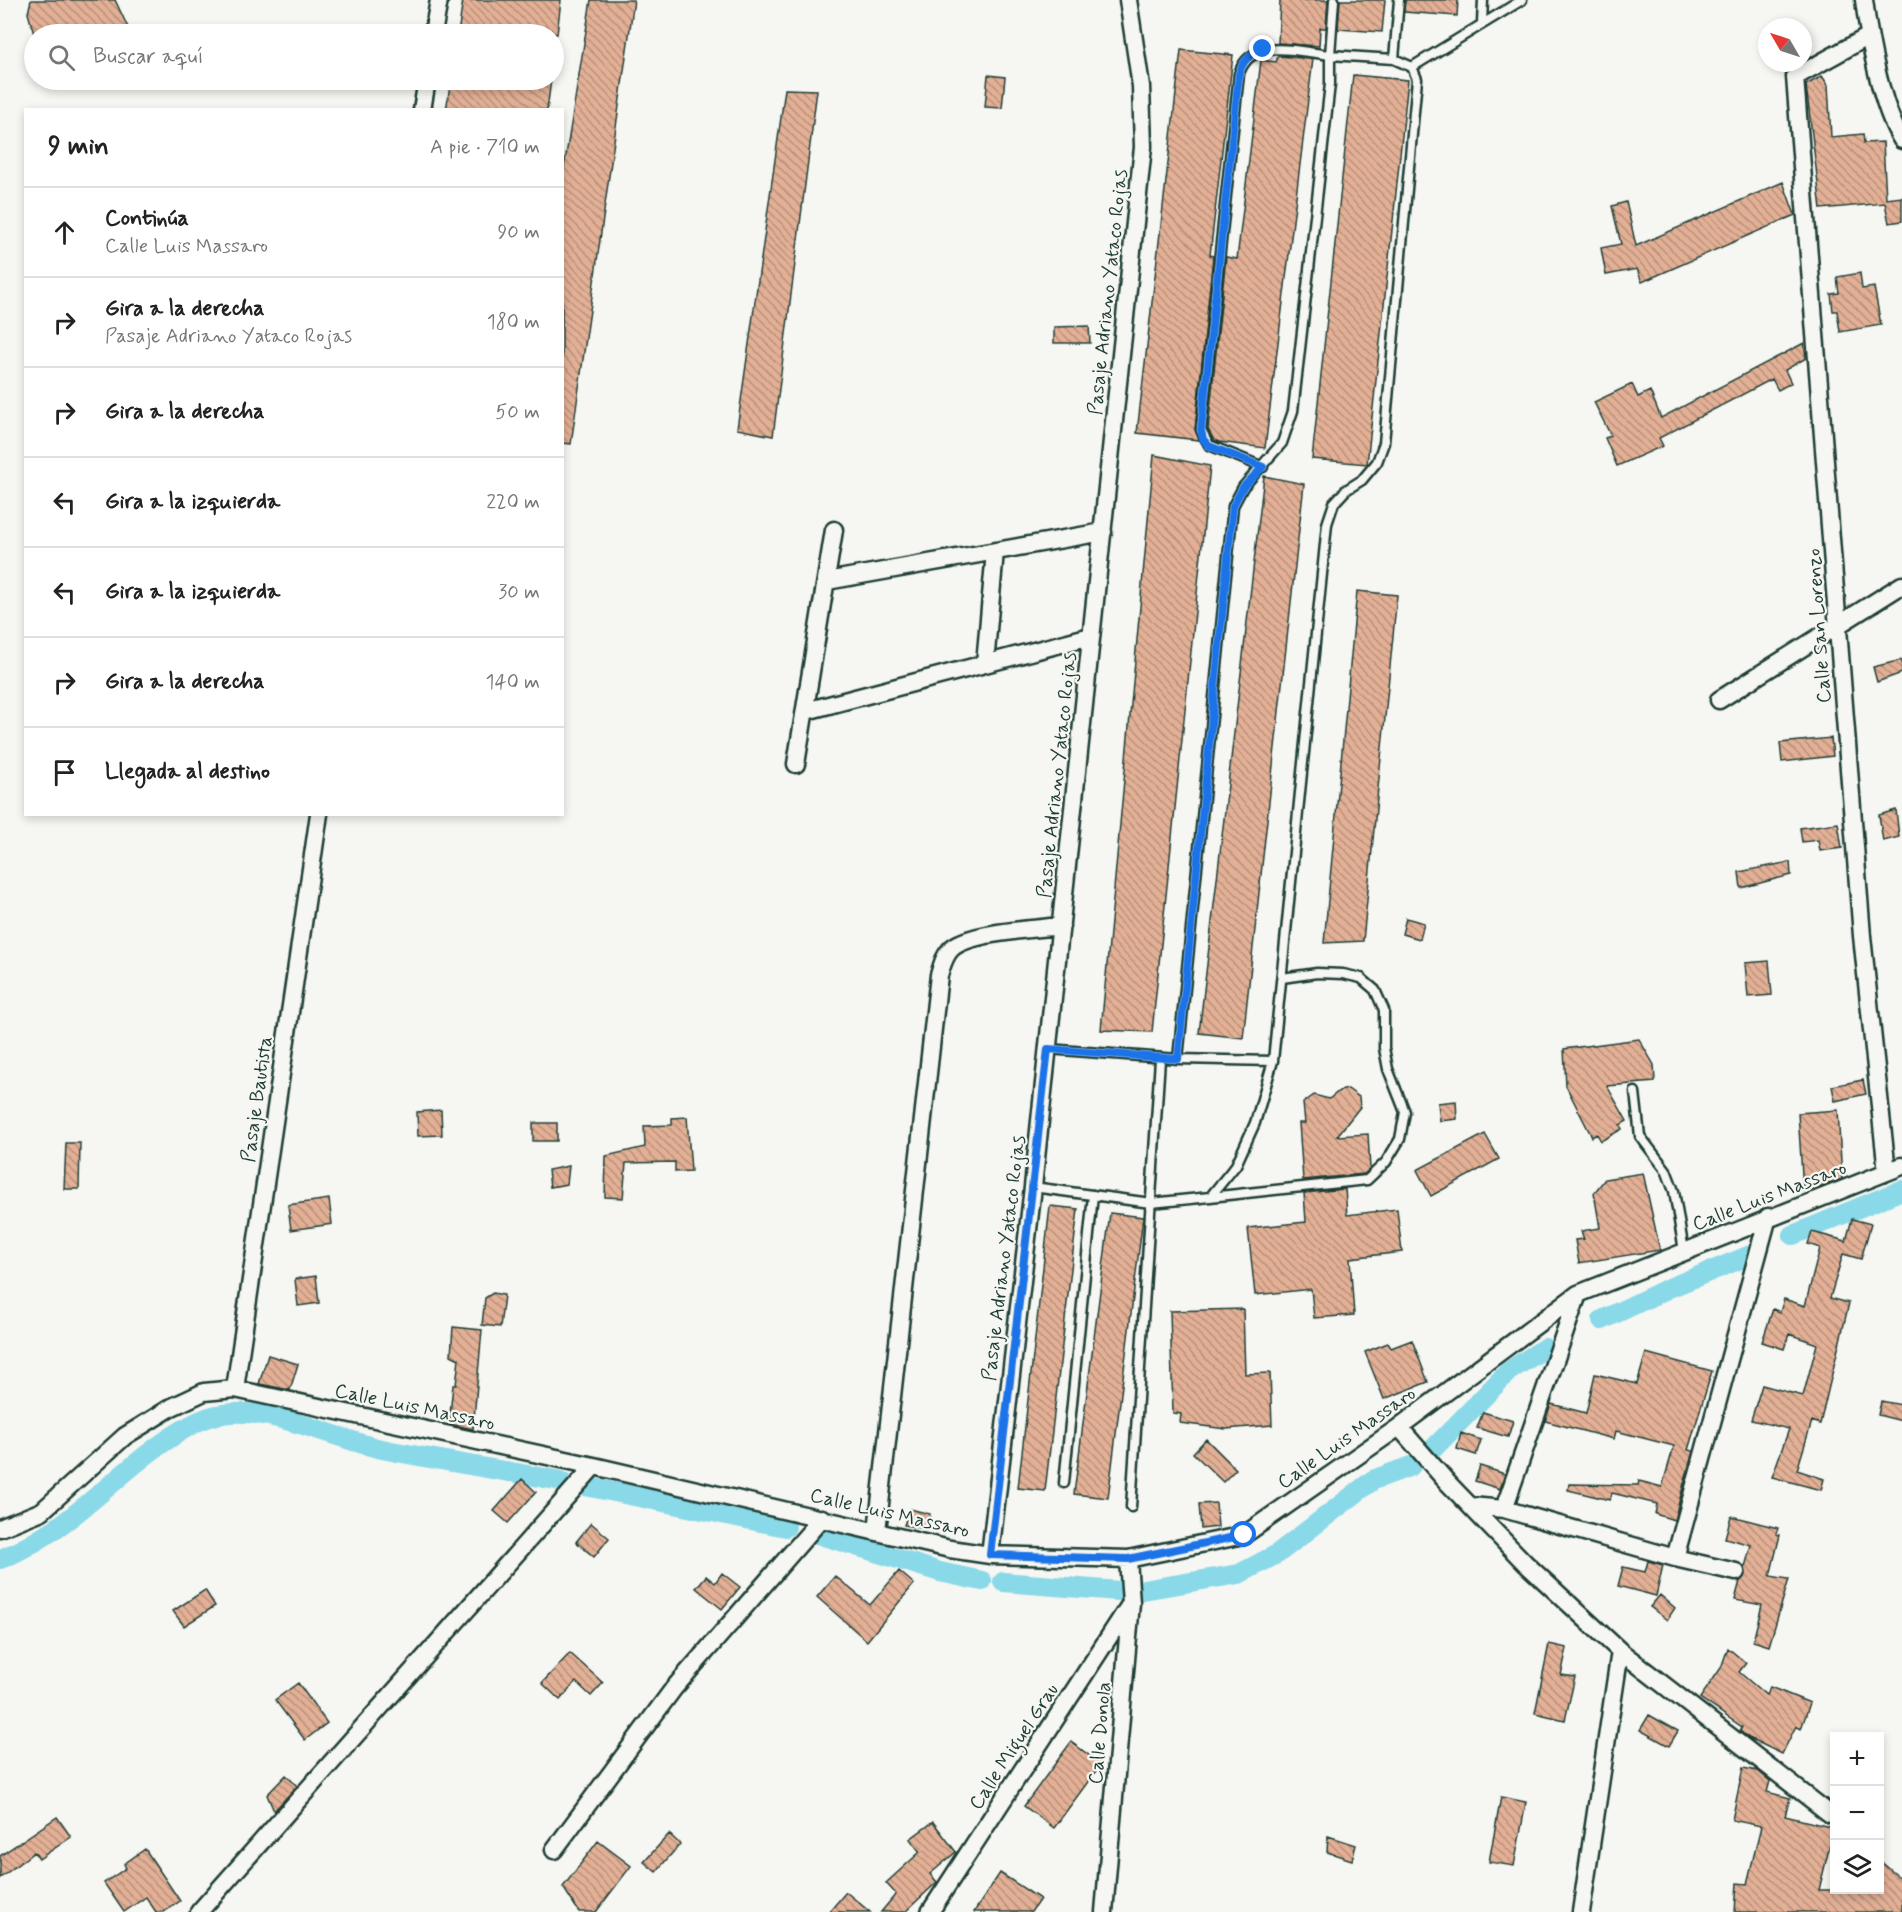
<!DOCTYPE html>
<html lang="es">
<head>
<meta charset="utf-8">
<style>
	body { margin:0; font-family:Mynerve,sans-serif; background:#f6f6f6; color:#222 }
	.controls { position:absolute; right:18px; bottom:18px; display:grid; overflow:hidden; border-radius:0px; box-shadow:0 3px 9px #0003 }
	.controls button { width:54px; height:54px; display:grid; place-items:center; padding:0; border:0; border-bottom:2px solid #e0e0e0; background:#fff; color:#222; font:30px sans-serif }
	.compass { position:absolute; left:1758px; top:18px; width:54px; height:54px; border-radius:50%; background:#fff; box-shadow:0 3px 9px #0003; rotate:309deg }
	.stop { position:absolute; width:18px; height:18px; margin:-14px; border:4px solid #1a73e8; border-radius:50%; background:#fff }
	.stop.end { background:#1a73e8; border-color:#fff; box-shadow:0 2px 6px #0008 }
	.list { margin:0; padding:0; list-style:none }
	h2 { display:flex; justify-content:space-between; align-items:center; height:78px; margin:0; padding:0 24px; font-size:26px }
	h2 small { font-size:20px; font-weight:400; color:#767676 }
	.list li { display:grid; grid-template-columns:39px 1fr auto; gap:18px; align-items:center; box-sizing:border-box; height:90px; padding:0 24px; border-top:2px solid #e0e0e0 }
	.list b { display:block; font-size:22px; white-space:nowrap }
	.list p { margin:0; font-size:20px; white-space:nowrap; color:#767676 }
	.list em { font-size:20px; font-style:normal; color:#767676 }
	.icon { flex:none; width:33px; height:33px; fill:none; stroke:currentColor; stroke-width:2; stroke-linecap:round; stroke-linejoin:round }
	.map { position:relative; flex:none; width:1902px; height:1912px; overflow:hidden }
	.search { position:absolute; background:#fff; box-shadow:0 3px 9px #0003; left:24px; top:24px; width:540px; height:66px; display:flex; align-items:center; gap:15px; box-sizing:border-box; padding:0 21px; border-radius:33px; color:#767676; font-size:22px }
	.panel { position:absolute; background:#fff; box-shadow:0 3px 9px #0003; left:24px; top:108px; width:540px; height:708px; border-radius:0px }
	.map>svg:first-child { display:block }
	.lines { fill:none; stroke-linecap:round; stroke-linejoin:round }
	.canal { stroke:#8ad9e8; stroke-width:20 }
	.building { fill:url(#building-back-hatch); stroke:#1f3d34; stroke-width:1.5 }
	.service-casing { stroke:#1f3d34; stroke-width:13 }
	.minor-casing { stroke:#1f3d34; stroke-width:21 }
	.service { stroke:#f6f6f2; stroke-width:8 }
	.minor { stroke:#f6f6f2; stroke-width:16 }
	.route { stroke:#1a73e8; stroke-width:8 }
	.labels { text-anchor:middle; stroke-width:4.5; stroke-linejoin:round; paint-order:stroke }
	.street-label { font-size:20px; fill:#1f3d34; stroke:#f6f6f2 }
</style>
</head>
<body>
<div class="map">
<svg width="1902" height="1912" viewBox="0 0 1902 1912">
	<defs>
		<pattern id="building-back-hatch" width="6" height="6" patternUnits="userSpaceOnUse" patternTransform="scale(1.5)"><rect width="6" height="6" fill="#e3b096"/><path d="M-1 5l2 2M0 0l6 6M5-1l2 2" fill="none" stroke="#b7907b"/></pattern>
	</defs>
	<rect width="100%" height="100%" fill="#f6f6f2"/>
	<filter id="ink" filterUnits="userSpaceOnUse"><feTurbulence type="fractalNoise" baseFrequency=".0167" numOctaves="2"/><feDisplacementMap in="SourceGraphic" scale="12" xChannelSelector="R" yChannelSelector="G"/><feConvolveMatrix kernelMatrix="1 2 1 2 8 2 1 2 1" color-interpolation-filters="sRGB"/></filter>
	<g filter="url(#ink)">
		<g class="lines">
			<!-- canal -->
			<path class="canal" d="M1793,1235L1902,1190
				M1602,1320L1669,1288L1758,1252
				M1434,1448L1509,1371L1545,1348
				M585,1486L786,1527
				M820,1535L940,1572L982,1581
				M0,1559C12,1555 22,1549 33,1543C92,1509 136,1453 197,1422C252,1394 328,1438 382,1449C441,1461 501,1470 561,1481
				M1003,1582L1119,1591
				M1137,1591L1239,1574L1277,1554L1373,1480L1411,1466"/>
		</g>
		<!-- building -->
		<path class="building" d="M31,0H115L131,34H34L28,13Z
			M463,0H561L557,34H458Z
			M591,0H634L571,444L562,443V180Z
			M1280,0H1328L1326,28H1320L1319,46L1278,43Z
			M1340,0H1385L1382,32L1338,29Z
			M1405,0H1458L1457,16L1404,12Z
			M1181,50L1233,55L1210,255L1213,256L1195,429L1199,440L1137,433Z
			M1278,56L1313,59L1265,448L1219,442L1214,440L1208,429L1226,257L1237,259L1261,60L1276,62Z
			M988,75L1005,77L1002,108L985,107Z
			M1353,75L1408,80L1367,464L1312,459Z
			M1822,76L1828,85L1831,137L1863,134L1864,143L1883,142L1886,199L1902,197V221L1889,223L1885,203L1821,209L1806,85Z
			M451,80H551L547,110H446Z
			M785,89L817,90L773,436L737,429Z
			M1783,182L1795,215L1642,282L1637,269L1606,275L1601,248L1621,244L1612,206L1626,202L1636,246Z
			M1860,273L1862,289L1874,287L1881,325L1840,332L1837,311H1833L1831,294L1839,293L1837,277Z
			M1089,326L1090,343H1054V327Z
			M1804,343L1806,358L1785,370L1791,383L1778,390L1772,379L1659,438L1663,446L1617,466L1605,438L1611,436L1594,402L1632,384L1638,397L1650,391L1661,418Z
			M1154,455L1210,466L1152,1032L1101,1030Z
			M1264,476L1304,484L1243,1038L1199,1033Z
			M1357,591L1397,595L1363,941L1324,943Z
			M1902,660V673L1877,682L1873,667Z
			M1831,738L1833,756L1782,762L1780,743Z
			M1896,810L1899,837L1883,841L1879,815Z
			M1838,823L1842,848L1820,851L1818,840L1802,842L1800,828Z
			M1790,862L1791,875L1741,888L1739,872Z
			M1406,918L1424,923L1420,939L1402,934Z
			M1769,961L1772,995L1748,997L1745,963Z
			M1639,1039L1654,1065L1655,1082L1607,1086L1627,1121L1620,1125L1622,1129L1601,1141L1597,1134L1592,1137L1566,1086L1564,1049Z
			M1863,1080L1866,1094L1835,1101L1832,1086Z
			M1348,1089L1359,1097L1360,1107L1337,1136L1368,1134L1370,1169L1364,1174L1303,1180L1299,1123H1305L1303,1103L1314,1095L1329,1099L1339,1091Z
			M1456,1101L1457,1119L1440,1121L1438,1103Z
			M441,1110L442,1135L418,1136L417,1112Z
			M1838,1110L1842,1179L1816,1189L1803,1190L1798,1113Z
			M687,1117L691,1171L675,1172V1162L626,1163L623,1198L605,1197L606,1156L645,1147L644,1126L672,1125V1118Z
			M533,1123H557V1141H533Z
			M1485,1134L1499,1159L1431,1196L1417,1170Z
			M66,1143H80L79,1189H64Z
			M569,1166L567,1184L550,1187L548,1170Z
			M1643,1173L1660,1250L1579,1263L1575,1240L1584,1239L1581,1231L1600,1228L1594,1193L1605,1179Z
			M1345,1189L1347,1215L1397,1209L1402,1252L1350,1258L1354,1315L1314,1318L1311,1289L1255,1295L1248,1228L1306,1222L1304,1193Z
			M329,1199L332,1224L291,1230L288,1205Z
			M1050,1206L1078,1209L1045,1491L1018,1488Z
			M1110,1213L1143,1217L1108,1498L1074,1494Z
			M1852,1219L1871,1224L1861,1259L1843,1254L1830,1298L1849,1303L1820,1424L1812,1421L1797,1470L1824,1479L1821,1490L1772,1477L1789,1429L1751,1420L1762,1385L1803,1396L1817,1344L1789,1334L1784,1349L1762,1342L1773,1309L1780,1312L1784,1299L1805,1306L1820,1248L1808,1244L1812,1232L1846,1241Z
			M316,1276L319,1303L298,1306L295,1279Z
			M493,1293L504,1295L500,1327L482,1325L485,1298Z
			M1243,1309L1245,1374L1270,1373L1272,1425L1226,1429L1180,1423L1181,1414L1173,1413L1170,1311Z
			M453,1327L482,1330L473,1429L449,1424L453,1385H456L459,1359L451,1355Z
			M1412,1340L1428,1382L1384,1399L1365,1352L1388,1343L1391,1348Z
			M1646,1353L1712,1371L1688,1450L1693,1451L1674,1520L1655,1514L1657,1504L1612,1493L1610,1500L1568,1490L1569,1484L1638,1485L1639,1481L1662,1487L1674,1446L1616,1431L1614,1439L1545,1421L1551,1404L1586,1413L1595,1374L1637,1384Z
			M268,1355L298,1364L290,1390L259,1384Z
			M1881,1401L1902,1405V1421L1878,1415Z
			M1483,1412L1513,1421L1508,1437L1477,1428Z
			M1461,1433L1481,1440L1476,1455L1457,1449Z
			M1206,1439L1236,1469L1223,1482L1193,1453Z
			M1480,1466L1505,1474L1500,1489L1475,1481Z
			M522,1479L536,1492L508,1523L494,1511Z
			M1216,1503L1218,1527L1201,1529L1199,1504Z
			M910,1509L930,1514L927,1529L904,1525Z
			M1731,1516L1778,1528L1776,1534L1780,1535L1770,1576L1789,1579L1769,1646L1753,1641L1762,1605L1735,1600L1740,1581L1746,1575L1745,1567L1751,1545L1725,1538Z
			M591,1523L609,1538L594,1557L576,1542Z
			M1648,1561L1663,1565L1656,1596L1618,1586L1623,1567L1645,1572Z
			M899,1571L914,1584L867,1641L817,1597L835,1576L870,1605Z
			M722,1573L740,1587L722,1609L696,1588L706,1576L715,1583Z
			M205,1590L215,1606L184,1626L173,1611Z
			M1660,1595L1675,1608L1667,1620L1650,1607Z
			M1549,1644L1567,1648L1561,1675L1575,1677L1565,1720L1535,1713Z
			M1728,1648L1746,1663L1739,1672L1766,1695L1770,1687L1810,1703L1801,1729L1796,1726L1782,1754L1749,1738L1740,1731L1742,1727L1700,1698L1721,1668Z
			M570,1653L603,1683L591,1696L576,1682L560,1700L542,1683Z
			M298,1683L327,1723L305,1740L275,1700Z
			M1649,1715L1678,1731L1669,1746L1640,1730Z
			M1071,1742L1101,1764L1054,1828L1024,1806Z
			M1743,1768L1758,1771L1770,1781L1767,1792L1790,1798L1785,1816L1834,1828L1819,1890H1880V1861L1902,1880V1912H1735L1737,1883L1747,1884L1761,1826L1732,1820Z
			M286,1775L297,1786L274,1811L267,1795Z
			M1501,1797L1526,1802L1514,1866L1489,1862Z
			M57,1817L71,1837L39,1859L34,1852L0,1878V1856Z
			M933,1822L956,1852L930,1874L937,1882L905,1912H881L896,1894L886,1883L920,1852L910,1839Z
			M669,1834L680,1844L656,1872L644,1862Z
			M1328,1836L1356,1845L1352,1860L1327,1852Z
			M598,1841L631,1866L596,1912H579L563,1887Z
			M145,1849L180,1901L164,1912H156L146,1897L124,1912L104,1883L126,1868L124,1864Z
			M1000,1873L1040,1899L1031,1912H974Z
			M846,1892L870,1912H829Z"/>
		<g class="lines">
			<defs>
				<path id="service" d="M1482,23L1483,0
					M1394,59L1399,0
					M1412,67L1522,0
					M1263,467L1209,445L1201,430L1239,74C1250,36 1300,52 1330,55L1334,0
					M1178,1059L1273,1061
					M1635,1092L1640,1136L1666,1170L1674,1191L1684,1251
					M1033,1187L1151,1203L1210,1197L1236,1165L1255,1123L1273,1061L1327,524L1334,503L1346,490L1362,480L1377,462L1384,443L1417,79L1412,67L1394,59L1330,55V84L1293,411L1282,443L1243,487L1233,506L1178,1059L1048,1049
					M1210,1197L1367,1180L1386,1162L1400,1139L1405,1112L1388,1069L1384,1048V1010L1375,990L1361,978L1343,974L1317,973L1282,978
					M1064,1483L1093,1195
					M1131,1507L1160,1059"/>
				<path id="minor" d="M1864,0C1869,39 1881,107 1902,140
					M433,34L439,0
					M1869,36L1795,77L1862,936L1887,1172
					M422,110L427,80
					M827,581L1103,532
					M985,664L995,551
					M1719,700L1902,585
					M806,711L1091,636
					M796,764L834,530
					M235,1389L319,814
					M1399,1427L1447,1482L1525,1563L1620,1651L1830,1814
					M1471,1506L1504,1509L1675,1558L1736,1572
					M1504,1509L1578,1294
					M0,1528L42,1511L125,1436L172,1407L204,1392L235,1389L594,1466L950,1549L990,1555L1128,1559L1244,1535L1399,1427L1578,1294L1902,1166
					M877,1531L939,975C942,966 944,956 951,949C968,932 1036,929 1061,926
					M990,1555L1033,1187L1143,147L1141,86L1128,0
					M1675,1558L1768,1217
					M554,1850L674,1688L822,1518
					M199,1912L594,1466
					M930,1912L1131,1603
					M1104,1912L1131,1603L1128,1559
					M1581,1912L1620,1651"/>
			</defs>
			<!-- service casing -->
			<use href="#service" class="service-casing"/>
			<!-- minor casing -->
			<use href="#minor" class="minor-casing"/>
			<!-- service -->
			<use href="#service" class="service"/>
			<!-- minor -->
			<use href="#minor" class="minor"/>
		</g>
	</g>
	<g class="lines" filter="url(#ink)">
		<!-- route -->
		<path class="route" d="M1244,1535L1128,1559L990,1555L1048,1049L1178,1059L1233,506L1243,487L1263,467L1209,446L1203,439L1201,430L1239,74C1243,60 1249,55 1263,49"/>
	</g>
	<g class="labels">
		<!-- street labels -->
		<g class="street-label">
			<text transform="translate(1107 292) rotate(-84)" y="7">Pasaje Adriano Yataco Rojas</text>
			<text transform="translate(1818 626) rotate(-94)" y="7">Calle San Lorenzo</text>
			<text transform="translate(1056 775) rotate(-84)" y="7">Pasaje Adriano Yataco Rojas</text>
			<text transform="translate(256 1099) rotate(-82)" y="7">Pasaje Bautista</text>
			<text transform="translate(1769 1195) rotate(-21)" y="7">Calle Luis Massaro</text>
			<text transform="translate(1003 1258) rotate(-83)" y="7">Pasaje Adriano Yataco Rojas</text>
			<text transform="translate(415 1406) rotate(12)" y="7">Calle Luis Massaro</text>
			<text transform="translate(1346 1437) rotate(-35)" y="7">Calle Luis Massaro</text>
			<text transform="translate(890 1512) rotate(13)" y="7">Calle Luis Massaro</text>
			<text transform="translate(1099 1733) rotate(-85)" y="7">Calle Donola</text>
			<text transform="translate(1013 1746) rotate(-57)" y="7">Calle Miguel Grau</text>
		</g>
	</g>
</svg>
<div class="controls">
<button>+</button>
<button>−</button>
<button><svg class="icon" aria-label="layers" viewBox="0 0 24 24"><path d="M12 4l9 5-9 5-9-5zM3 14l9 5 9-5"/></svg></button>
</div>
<svg class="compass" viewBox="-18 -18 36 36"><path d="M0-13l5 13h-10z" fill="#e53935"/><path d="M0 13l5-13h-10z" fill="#767676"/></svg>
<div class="stop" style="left:1244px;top:1535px"></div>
<div class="stop end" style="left:1263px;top:49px"></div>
<div class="search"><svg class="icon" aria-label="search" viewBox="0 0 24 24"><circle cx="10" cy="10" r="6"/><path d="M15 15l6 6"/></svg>Buscar aquí</div>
<section class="panel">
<h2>9 min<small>A pie · 710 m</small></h2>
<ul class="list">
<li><svg class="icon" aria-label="ahead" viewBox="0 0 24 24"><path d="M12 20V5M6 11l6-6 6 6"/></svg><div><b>Continúa</b><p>Calle Luis Massaro</p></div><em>90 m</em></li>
<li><svg class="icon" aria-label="right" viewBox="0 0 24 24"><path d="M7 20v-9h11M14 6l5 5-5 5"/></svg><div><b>Gira a la derecha</b><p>Pasaje Adriano Yataco Rojas</p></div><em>180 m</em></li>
<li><svg class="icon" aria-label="right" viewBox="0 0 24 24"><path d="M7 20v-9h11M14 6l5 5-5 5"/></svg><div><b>Gira a la derecha</b></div><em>50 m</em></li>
<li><svg class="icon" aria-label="left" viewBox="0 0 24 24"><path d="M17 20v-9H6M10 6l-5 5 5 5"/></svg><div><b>Gira a la izquierda</b></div><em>220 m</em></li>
<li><svg class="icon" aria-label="left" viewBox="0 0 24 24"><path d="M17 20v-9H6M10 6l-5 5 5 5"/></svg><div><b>Gira a la izquierda</b></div><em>30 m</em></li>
<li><svg class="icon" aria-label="right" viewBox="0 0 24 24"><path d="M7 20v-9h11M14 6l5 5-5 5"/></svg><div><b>Gira a la derecha</b></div><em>140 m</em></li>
<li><svg class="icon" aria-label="arrive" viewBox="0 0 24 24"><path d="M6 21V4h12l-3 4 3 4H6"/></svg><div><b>Llegada al destino</b></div></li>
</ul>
</section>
</div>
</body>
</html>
